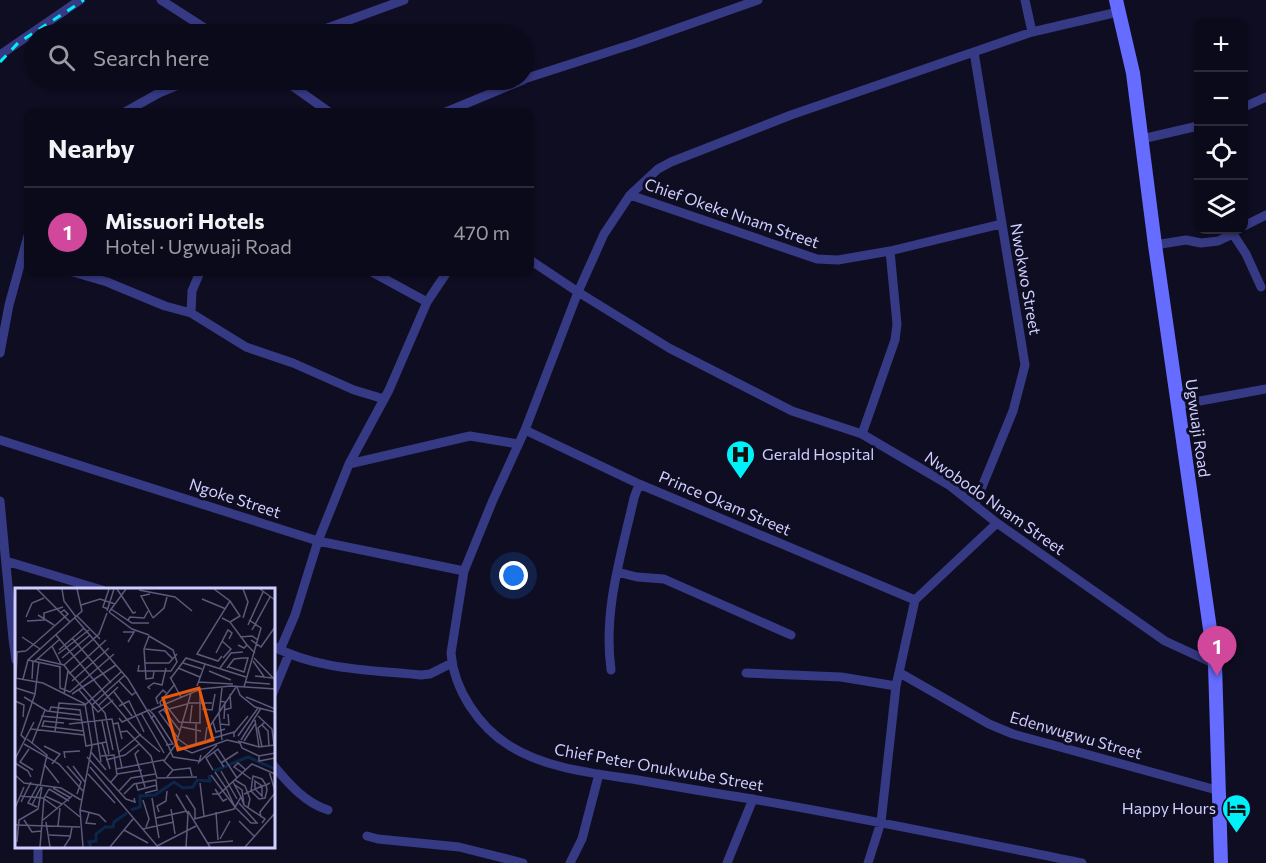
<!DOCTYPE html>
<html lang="en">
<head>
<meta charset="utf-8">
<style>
	body { margin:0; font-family:Commissioner,sans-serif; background:#191827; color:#f1f3f6 }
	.controls { position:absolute; right:18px; top:18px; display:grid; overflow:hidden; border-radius:12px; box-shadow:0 2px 4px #0004 }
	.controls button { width:54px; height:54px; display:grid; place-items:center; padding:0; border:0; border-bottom:2px solid #2b2b39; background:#0b0a1a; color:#f1f3f6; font:30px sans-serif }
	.you { position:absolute; left:514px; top:576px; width:21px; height:21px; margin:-15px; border:4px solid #fff; border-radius:50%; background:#1a73e8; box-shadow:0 0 0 9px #1a73e833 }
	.badge { display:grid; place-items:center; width:39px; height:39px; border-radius:50%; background:#b45309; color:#fff; font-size:20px; font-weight:700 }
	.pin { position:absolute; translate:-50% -50px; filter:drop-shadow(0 2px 3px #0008) }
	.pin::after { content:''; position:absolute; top:32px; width:21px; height:18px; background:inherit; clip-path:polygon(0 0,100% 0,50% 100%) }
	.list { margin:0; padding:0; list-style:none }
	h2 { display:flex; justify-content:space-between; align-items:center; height:78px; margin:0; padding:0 24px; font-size:26px }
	h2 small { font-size:20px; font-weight:400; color:#9a9aa2 }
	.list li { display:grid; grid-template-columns:39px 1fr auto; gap:18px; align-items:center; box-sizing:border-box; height:90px; padding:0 24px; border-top:2px solid #2b2b39 }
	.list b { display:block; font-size:22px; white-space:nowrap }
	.list p { margin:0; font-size:20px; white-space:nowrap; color:#9a9aa2 }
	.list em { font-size:20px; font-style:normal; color:#9a9aa2 }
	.icon { flex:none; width:33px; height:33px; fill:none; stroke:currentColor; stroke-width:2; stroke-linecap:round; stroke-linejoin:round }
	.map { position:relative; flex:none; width:1266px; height:863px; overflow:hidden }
	.search { position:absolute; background:#0b0a1a; box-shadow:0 2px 4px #0004; left:24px; top:24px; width:510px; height:66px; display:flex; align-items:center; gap:15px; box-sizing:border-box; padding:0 21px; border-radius:33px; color:#9a9aa2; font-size:22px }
	.panel { position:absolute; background:#0b0a1a; box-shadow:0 2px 4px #0004; left:24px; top:108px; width:510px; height:168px; border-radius:12px }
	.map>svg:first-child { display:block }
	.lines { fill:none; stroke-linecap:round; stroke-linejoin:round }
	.minor { stroke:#363983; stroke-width:9 }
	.secondary { stroke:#656cff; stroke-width:14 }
	.rail { stroke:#00f2f9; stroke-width:3; stroke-dasharray:9 8; stroke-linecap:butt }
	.labels { text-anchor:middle; stroke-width:6; stroke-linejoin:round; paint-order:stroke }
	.street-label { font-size:16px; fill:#d0ceff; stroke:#0f0d22 }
	.poi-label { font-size:16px; fill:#d0ceff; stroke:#0f0d22; text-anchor:start }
	.inset-river { fill:none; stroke:#0b2648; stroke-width:3 }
	.inset-road { fill:none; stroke:#5c5a7a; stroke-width:1.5 }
	.view { fill:#e8590c; fill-opacity:0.15; stroke:#e8590c; stroke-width:3 }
	.inset-edge { fill:none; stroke:#d0ceff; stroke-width:3 }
</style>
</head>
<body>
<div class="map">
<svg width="1266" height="863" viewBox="0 0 1266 863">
	<rect width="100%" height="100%" fill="#0f0d22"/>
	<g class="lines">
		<!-- minor -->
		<path class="minor" d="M161,0L214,34
			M1025,0L1032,32
			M311,34L404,0
			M974,52L1025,365L1013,411L975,504
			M0,55L80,0
			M524,79L636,43L758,0
			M284,80L329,112
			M1244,107L1266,97
			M125,112L159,93L190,80
			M446,112L523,80
			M1142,139L1198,126
			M630,195L817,259L838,260L890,251L1001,224
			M1244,226L1266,215
			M1235,232L1233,234L1246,254L1261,287
			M1155,245L1186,240L1201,243L1218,241L1233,234
			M530,260L578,292L669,348L792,411L862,434L949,485L997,523L1165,641L1215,664
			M73,272L107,282L165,306L191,313L246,347L293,363L354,390L384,399
			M372,272L427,302
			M191,313L192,291L200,272
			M0,353L9,305L28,236
			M1178,405L1266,389
			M525,430L639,484L915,600
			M862,434L895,340L897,324L890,251
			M0,440L318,541L464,571
			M349,464L470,436L518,444
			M0,501L13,639L16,660
			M6,561L102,590
			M617,572L637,577L664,579L791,635
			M273,646C316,670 373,670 421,675L430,674L452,663
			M280,650L295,615L318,541L349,464L389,390L427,302L447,272
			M611,670C603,610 621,556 634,498L639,484
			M746,673L841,677L896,686
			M900,673L989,724L1013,734L1220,791
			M273,693L289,654
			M273,765C288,783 305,803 328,810
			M367,836L378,839L459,847L523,863
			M38,863V846
			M570,863L582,839L599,774
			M727,863L753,799
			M868,863L881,822L896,686L915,600L997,523
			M1082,863C973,841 863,818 752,799C712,793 672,786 632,779C591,773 545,768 510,746C479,727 454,690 451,653L464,571L493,500L525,430L578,292L604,234L630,195L658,169L671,162L791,115L1032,32L1118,12"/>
		<!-- secondary -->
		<path class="secondary" d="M1116,0L1133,73L1155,245L1215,664L1221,863"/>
		<!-- rail -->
		<path class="rail" d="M0,62L18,43L84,0"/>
	</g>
	<!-- icons -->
	<defs>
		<symbol id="hospital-pin" viewBox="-11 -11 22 30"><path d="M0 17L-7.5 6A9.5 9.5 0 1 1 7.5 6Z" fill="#00f2f9" stroke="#0f0d22"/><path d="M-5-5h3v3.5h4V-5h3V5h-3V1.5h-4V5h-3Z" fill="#111"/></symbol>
		<symbol id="hotel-pin" viewBox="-11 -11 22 30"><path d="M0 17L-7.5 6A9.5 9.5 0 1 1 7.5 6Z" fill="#00f2f9" stroke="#0f0d22"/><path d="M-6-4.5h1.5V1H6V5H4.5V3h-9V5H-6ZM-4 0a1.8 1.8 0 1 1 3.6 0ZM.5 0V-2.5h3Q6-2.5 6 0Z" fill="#111"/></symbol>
	</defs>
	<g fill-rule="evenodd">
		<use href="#hospital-pin" x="724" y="438" width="33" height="45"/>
		<use href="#hotel-pin" x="1220" y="792" width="33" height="45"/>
	</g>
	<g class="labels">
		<!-- street labels -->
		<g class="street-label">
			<text transform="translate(732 213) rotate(19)" y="6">Chief Okeke Nnam Street</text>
			<text transform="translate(1026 279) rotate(80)" y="6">Nwokwo Street</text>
			<text transform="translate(1198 428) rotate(82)" y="6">Ugwuaji Road</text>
			<text transform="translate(235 498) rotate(18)" y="6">Ngoke Street</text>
			<text transform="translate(725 503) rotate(23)" y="6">Prince Okam Street</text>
			<text transform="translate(995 503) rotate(35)" y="6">Nwobodo Nnam Street</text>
			<text transform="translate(1076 735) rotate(16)" y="6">Edenwugwu Street</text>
			<text transform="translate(659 767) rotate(10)" y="6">Chief Peter Onukwube Street</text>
		</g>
		<!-- poi labels -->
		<g class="poi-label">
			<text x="762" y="460">Gerald Hospital</text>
			<text x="1216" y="814" text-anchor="end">Happy Hours</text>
		</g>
	</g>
	<!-- overview -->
	<g transform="translate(15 588)">
		<rect width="260" height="260" fill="#0f0d22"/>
		<path class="inset-river" d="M199,183L233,169L260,181M116,222L125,219V208L140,207L159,194L168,200L178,199L182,192L195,193L194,187M76,259L74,254L81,253V246L90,239H98L99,234L112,225"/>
		<path class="inset-road" d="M22,1L55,34M47,1L49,13L61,29M102,1L118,25L121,24M199,1L215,13L182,66L203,73L207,68M228,1L233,14L228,30M245,1L260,12M124,2L160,9L177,23M135,6L126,8L138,30M187,11L211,21M66,17L85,11L100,16M93,21L88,19L94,1M96,21L117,35H134M92,23L99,1M94,24L117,41L134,47M94,24L111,1M23,27L39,37M62,28L85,51M11,29L17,15L29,10M60,30L113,91L153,157M138,30L149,20L152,9M207,30L215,34L232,57M113,32L115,29L129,30L133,23M12,33L29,32V25L48,19M215,34L225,28L215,13M233,37L248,4M237,42L255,9M108,44H119L113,54M41,47L125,147M134,48L129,61L131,91L138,90L139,83M7,49L25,61M225,49L237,48L243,52M57,50L96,95M236,52L246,59L260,39M207,53L216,61L208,70M223,57L229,60L232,57L240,65M37,58L46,76M130,61L150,63L158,71M44,62L69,40M11,63L53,26L49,22L45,25M201,65L213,42L217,45L214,51M43,66L74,42M47,70L75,47M239,70L260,92M23,71L49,77M13,72L46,79M20,73L45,51M238,73L250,90M130,75H154L162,66M168,75L187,81M124,77L123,83H156L162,74L158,62L134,48M45,79V100L55,104L99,66M214,79L229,84L233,70H228M163,80L185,89M205,80L216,65L228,64M212,80L219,71L228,70M194,83L216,92M55,85L90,125L98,162M55,85L49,77L84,46L92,25M54,86L91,52M240,88L258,90M155,89L166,109M0,90L28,95L70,116L77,158L65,222L68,259M1,90L2,64L11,63M156,90L171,70L231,89M8,91L13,72L67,23L62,1M17,91L18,73M57,93L94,60M104,93L117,107L121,104M183,94L218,96M230,94L255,96M182,98L190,76M222,99L225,107L240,119L260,124M229,99L246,40L234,32M1,100L20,106M207,100L204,126L207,152M135,101L133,99L139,95L147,97L151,80M64,102L83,124L98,112M99,104L117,128M49,106L53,83M57,106L101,77M9,109L32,123L65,127M231,109L260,121M0,113L9,117L8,129M205,113L210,114L209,131M173,115H197M143,116L141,110L148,102L151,105M150,116L164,134L185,135V101M84,117L103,99M104,118L114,113L129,144M146,118L145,114L160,96M152,119L144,124L163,150M148,121L165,143M154,121L172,116M187,121L197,122L200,106M136,122L186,101L216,98L260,101M209,122L216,120L215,106M34,124L36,119L65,122L71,158L91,154M126,125L149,165M139,127L158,156L151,157M26,128L66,132M243,128L257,141L259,157M104,130L107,134L134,122L139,127L136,131M240,132L244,159M87,133L94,166M198,134L201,144L210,141M175,135L177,117M54,136L97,131L107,180M98,136L103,135L107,151M181,136V157M205,136L214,137L213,126M247,137L253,143L254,158M28,138L68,143M195,138L221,99M27,139L29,133L49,135M167,139L186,143M16,141L69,147M40,144L44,115L70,117L107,83M105,144L112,143L136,168L142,190L182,189M219,145L233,128M125,147L145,164M223,148L243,120M12,151L32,167L25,198M163,151L173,158L190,153L192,139M11,152L6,147L20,106L24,74M192,152L219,144V149M226,152L246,120M223,153L244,159L260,157M229,153L240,136M17,155L30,122M87,155L95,181M9,156L44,176L68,203M153,157L158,169L184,173M160,157L177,165L212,152L225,155L227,160L244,168L260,165M29,158L45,166L37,176M247,159L243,140L250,134M14,161L5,174L18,182M124,162L120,166L130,199M76,164L91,182M104,164L126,146M199,164L209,179M186,167L184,174L202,157M86,168L99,167L102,187L96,194M244,168V173L260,170M72,169L111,211L120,214L119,210M50,170L49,164L65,163M0,171L19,134M91,172L110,167L124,156M149,173L161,156L176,105M86,174L77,117L110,87M0,175L13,183L16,189M206,175L223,164M29,176L44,195M52,178L66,194L62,206M58,178L70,194M75,179L143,259M101,181L148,172L158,182L152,189M158,182L175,180L177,188M198,182L191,170L203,161L222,190M231,182L223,175L219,179L236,191M206,183L222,211M254,183L260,203M73,186L100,215M102,186L127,182M0,187L9,195L46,200L66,212M196,187L220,219L211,200L237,176L260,186M220,192L230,198L235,211L233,219M240,193L247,198V208L240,201ZM121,195L123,202L142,197M185,195L189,228M220,197L227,202L229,217M38,200L56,210M34,201L54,213M200,201L208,213L212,211M104,203L116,190L140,186M109,206L119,196L141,192L142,202L130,205M161,206L173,226L171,259M197,206H204L211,200L200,184M229,206L236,203L238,188L247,191L251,197L252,202L250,210L244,211L236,203L247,198L251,197L255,195M171,207L180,221V230M6,208L28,210L43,221M30,208L47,216M226,209L229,217L250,231L247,235M137,210L144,250M128,212L134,231L131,239M6,214L16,194M49,216L65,229M17,217L26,199M22,219L13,215L23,197M220,219L236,235H242L224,215M0,220L9,199M156,221L160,246M65,222L84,227L91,234M173,223L195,259M144,224L142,218L151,213L152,203M201,224L203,252M74,225L71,235L81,236M246,229L245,224L260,205M141,230L172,223M179,231L219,221L226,209L218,194M9,232L17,244L26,243M28,232L57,208M224,233L239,248M31,234L35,259M0,237L65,239M43,238L45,220M128,241L159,234M109,242L133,255M34,247L56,248M205,251L215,233M2,254L4,232L23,221L27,199M193,255L218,253M142,258L181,238M25,259L29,210L34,201M49,259L55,250L57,239M95,259L118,231M230,259L260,225"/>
		<path class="view" d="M184,100L198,152L163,162L148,110Z"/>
		<rect width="260" height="260" class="inset-edge"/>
	</g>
</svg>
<div class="controls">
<button>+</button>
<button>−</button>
<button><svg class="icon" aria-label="locate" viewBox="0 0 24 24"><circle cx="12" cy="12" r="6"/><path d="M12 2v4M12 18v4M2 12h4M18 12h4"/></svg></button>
<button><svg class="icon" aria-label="layers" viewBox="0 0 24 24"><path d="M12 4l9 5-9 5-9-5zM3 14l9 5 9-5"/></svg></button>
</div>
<div class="you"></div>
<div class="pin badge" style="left:1217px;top:676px;background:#d1479c">1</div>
<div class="search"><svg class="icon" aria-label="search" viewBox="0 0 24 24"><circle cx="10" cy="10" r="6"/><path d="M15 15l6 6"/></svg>Search here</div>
<section class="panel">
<h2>Nearby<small></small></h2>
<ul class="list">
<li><span class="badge" style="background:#d1479c">1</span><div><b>Missuori Hotels</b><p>Hotel · Ugwuaji Road</p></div><em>470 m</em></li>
</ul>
</section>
</div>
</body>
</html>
